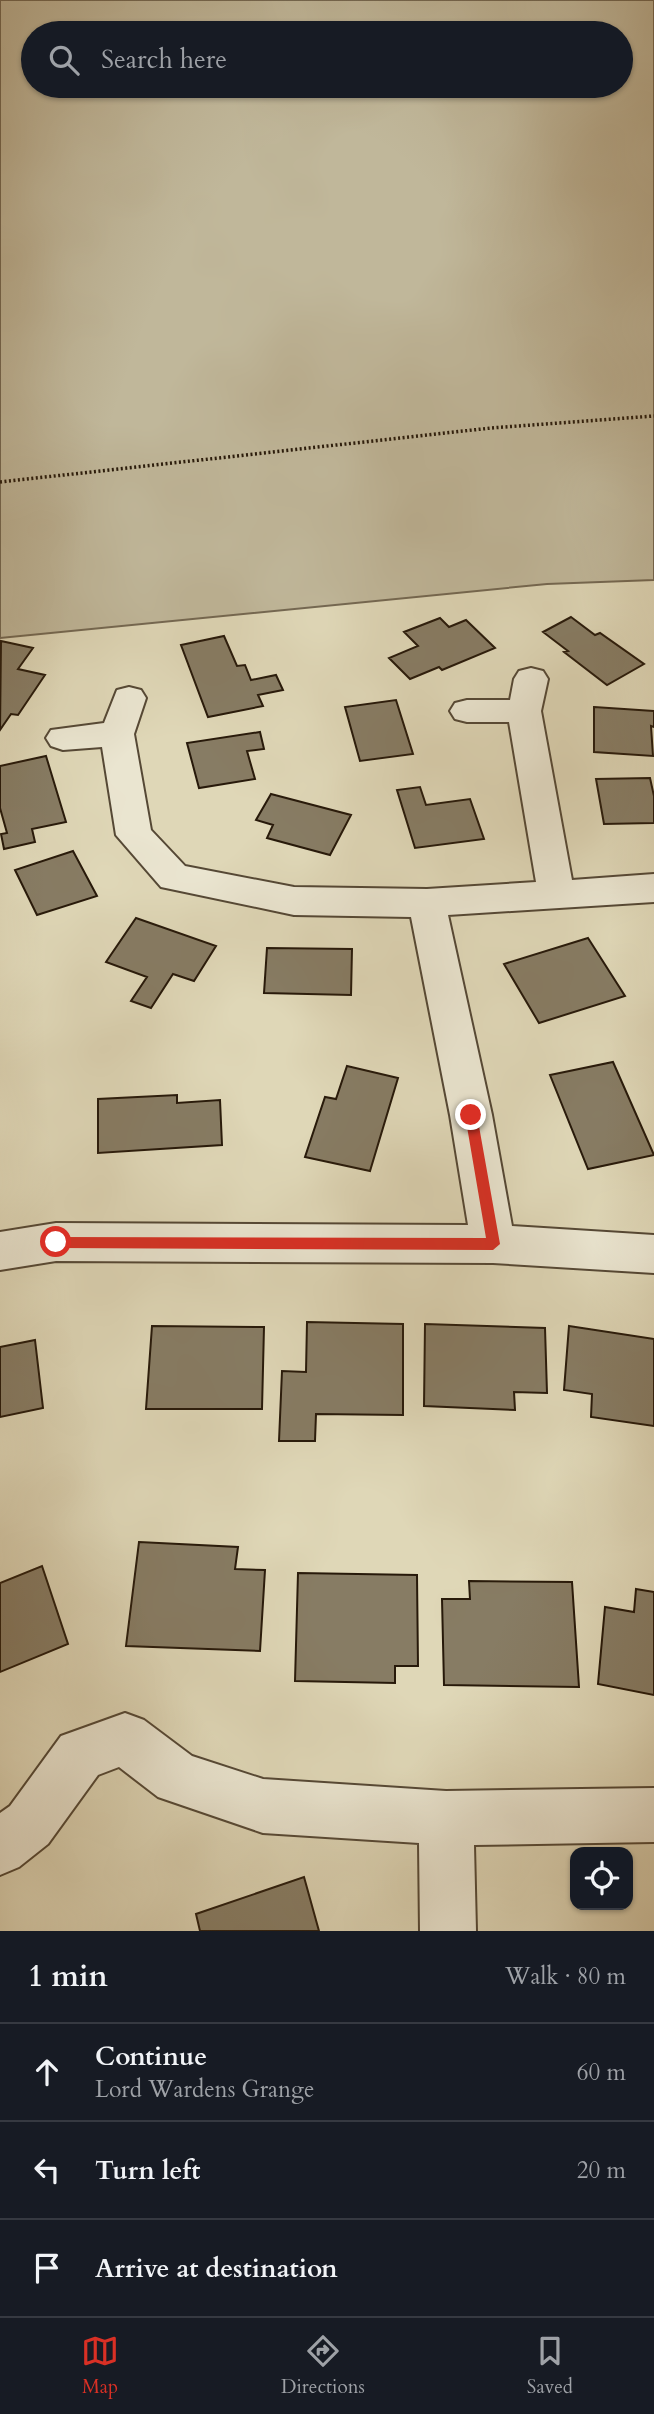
<!DOCTYPE html>
<html lang="en">
<head>
<meta charset="utf-8">
<style>
	body { margin:0; font-family:Cardo,serif; background:#242831; color:#f1f3f6 }
	.controls { position:absolute; right:21px; bottom:21px; display:grid; overflow:hidden; border-radius:14px; box-shadow:0 2px 5px #0004 }
	.controls button { width:63px; height:63px; display:grid; place-items:center; padding:0; border:0; border-bottom:2px solid #363941; background:#171b24; color:#f1f3f6; font:35px sans-serif }
	.stop { position:absolute; width:21px; height:21px; margin:-16px; border:5px solid #d93025; border-radius:50%; background:#fff }
	.stop.end { background:#d93025; border-color:#fff; box-shadow:0 2px 7px #0008 }
	.list { margin:0; padding:0; list-style:none }
	h2 { display:flex; justify-content:space-between; align-items:center; height:91px; margin:0; padding:0 28px; font-size:30px }
	h2 small { font-size:23px; font-weight:400; color:#9ea1a6 }
	.list li { display:grid; grid-template-columns:46px 1fr auto; gap:21px; align-items:center; box-sizing:border-box; height:98px; padding:0 28px; border-top:2px solid #363941 }
	.list b { display:block; font-size:26px; white-space:nowrap }
	.list p { margin:0; font-size:23px; white-space:nowrap; color:#9ea1a6 }
	.list em { font-size:23px; font-style:normal; color:#9ea1a6 }
	.icon { flex:none; width:38px; height:38px; fill:none; stroke:currentColor; stroke-width:2; stroke-linecap:round; stroke-linejoin:round }
	.map { position:relative; flex:none; width:654px; height:1931px; overflow:hidden }
	.search { position:absolute; background:#171b24; box-shadow:0 2px 5px #0004; left:21px; right:21px; top:21px; height:77px; display:flex; align-items:center; gap:18px; box-sizing:border-box; padding:0 24px; border-radius:38px; color:#9ea1a6; font-size:26px }
	.sheet { height:385px; background:#171b24 }
	nav { display:flex; justify-content:space-around; align-items:center; box-sizing:border-box; height:98px; border-top:2px solid #363941; background:#171b24; font-size:19px; color:#9ea1a6 }
	nav a { display:grid; justify-items:center; gap:4px }
	nav .on { color:#d93025 }
	.map>svg:first-child { display:block }
	.green { fill:#c0b79a; stroke:#746852; stroke-width:2; fill-rule:evenodd }
	.building { fill:#877c64; stroke:#27190a; stroke-width:2 }
	.lines { fill:none; stroke-linecap:round; stroke-linejoin:round }
	.minor-casing { stroke:#554835; stroke-width:4 }
	.path { stroke:#27190a; stroke-width:3.5; stroke-dasharray:2 2.5; stroke-linecap:butt }
	.minor { fill:#eae5d0; fill-rule:evenodd }
	.route { fill:#d93025 }
</style>
</head>
<body>
<div class="map">
<svg width="654" height="1931" viewBox="0 0 654 1931">
	<rect width="100%" height="100%" fill="#dfd7b7"/>
	<filter id="stains"><feTurbulence type="fractalNoise" baseFrequency=".00286" numOctaves="4"/><feColorMatrix values="0 0 0 0 .2 0 0 0 0 .09 0 0 0 0 .02 0 0 0 .5 -.17"/></filter>
	<radialGradient id="worn" r=".72"><stop offset=".6" stop-color="#630" stop-opacity="0"/><stop offset="1" stop-color="#630" stop-opacity=".3"/></radialGradient>
	<!-- green -->
	<path class="green" d="M0,0H654V580L547,584L0,638ZM33,33H621V86H33Z"/>
	<!-- building -->
	<path class="building" d="M571,617L595,635L600,633L644,664L607,685L564,652L568,651L543,632Z
		M440,618L449,627L466,620L495,648L442,670L439,667L410,679L389,658L418,646L404,632Z
		M224,636L237,666L245,665L251,680L276,675L283,690L258,695L263,706L208,717L181,645Z
		M1,641L33,648L18,669L45,675L18,715L11,714L0,730Z
		M396,700L413,754L360,761L345,707Z
		M594,707L654,711V727L651,726L653,756L594,752Z
		M260,732L264,749L247,751L255,779L199,788L187,743Z
		M46,756L66,822L32,829L35,842L4,849L1,834L7,833L0,808V766Z
		M650,778L654,796V823L604,824L596,779Z
		M420,787L426,805L470,799L484,839L415,848L397,790Z
		M271,794L351,815L330,855L267,838L273,825L256,820Z
		M73,851L97,896L37,915L15,870Z
		M136,918L216,946L194,981L173,974L151,1008L131,1001L147,977L106,962Z
		M588,938L625,996L539,1023L504,964Z
		M267,948L352,949L351,995L264,993Z
		M613,1062L654,1155L588,1169L550,1075Z
		M347,1066L398,1078L370,1171L305,1157L325,1097L336,1099Z
		M177,1095V1103L220,1100L222,1145L98,1153V1099Z
		M307,1322L403,1324V1415L316,1414L315,1441H279L282,1371L306,1372Z
		M425,1324L545,1328L547,1393L514,1392L515,1410L424,1406Z
		M152,1326L264,1327L262,1409H146Z
		M569,1326L654,1339V1426L591,1417L592,1394L564,1390Z
		M35,1340L43,1408L0,1417V1347Z
		M139,1542L238,1547L235,1569L265,1570L260,1651L126,1646Z
		M42,1566L68,1644L0,1672V1583Z
		M298,1573L417,1575L418,1666H395V1683L295,1681Z
		M469,1581L572,1582L579,1687L444,1685L442,1599H470Z
		M636,1589L654,1592V1695L598,1684L605,1607L634,1612Z
		M304,1877L319,1931H200L196,1914Z"/>
	<g class="lines">
		<defs>
			<path id="minor" d="M531,668L543,671L548,679L541,711L572,880L654,874V902L448,915L492,1115L512,1226L654,1235V1273L493,1263L56,1261L0,1270V1232L56,1223L468,1225L450,1115L411,917L294,915L161,887L116,835L102,747L63,750L51,746L46,738L51,730L104,723L117,690L129,687L141,690L146,698L134,734L151,830L185,866L294,887L427,889L536,882L509,722H467L455,719L450,711L455,703L467,700H510L514,679L519,671Z
				M125,1713L144,1720L192,1756L263,1779L446,1791L654,1788V1842L474,1845L476,1931H420L419,1843L263,1833L158,1797L119,1767L98,1775L48,1844L19,1867L0,1875V1813L10,1806L61,1736Z"/>
		</defs>
		<!-- minor casing -->
		<use href="#minor" class="minor-casing"/>
		<!-- path -->
		<path class="path" d="M0,482L491,428L654,416"/>
		<!-- minor -->
		<use href="#minor" class="minor"/>
	</g>
	<!-- route -->
	<path class="route" d="M471,1110L477,1115L500,1244L493,1250L56,1248L50,1242L56,1237L486,1238L465,1115Z"/>
	<rect width="100%" height="100%" filter="url(#stains)"/>
	<rect width="100%" height="100%" fill="url(#worn)"/>
</svg>
<div class="controls">
<button><svg class="icon" aria-label="locate" viewBox="0 0 24 24"><circle cx="12" cy="12" r="6"/><path d="M12 2v4M12 18v4M2 12h4M18 12h4"/></svg></button>
</div>
<div class="stop" style="left:56px;top:1242px"></div>
<div class="stop end" style="left:471px;top:1115px"></div>
<div class="search"><svg class="icon" aria-label="search" viewBox="0 0 24 24"><circle cx="10" cy="10" r="6"/><path d="M15 15l6 6"/></svg>Search here</div>
</div>
<section class="sheet">
<h2>1 min<small>Walk · 80 m</small></h2>
<ul class="list">
<li><svg class="icon" aria-label="ahead" viewBox="0 0 24 24"><path d="M12 20V5M6 11l6-6 6 6"/></svg><div><b>Continue</b><p>Lord Wardens Grange</p></div><em>60 m</em></li>
<li><svg class="icon" aria-label="left" viewBox="0 0 24 24"><path d="M17 20v-9H6M10 6l-5 5 5 5"/></svg><div><b>Turn left</b></div><em>20 m</em></li>
<li><svg class="icon" aria-label="arrive" viewBox="0 0 24 24"><path d="M6 21V4h12l-3 4 3 4H6"/></svg><div><b>Arrive at destination</b></div></li>
</ul>
</section>
<nav>
<a class="on"><svg class="icon" aria-label="map" viewBox="0 0 24 24"><path d="M3 6l6-2 6 2 6-2v14l-6 2-6-2-6 2zM9 4v14M15 6v14"/></svg>Map</a>
<a><svg class="icon" aria-label="directions" viewBox="0 0 24 24"><path d="M12 3l9 9-9 9-9-9zM9 14v-3h6M13 9l2 2-2 2"/></svg>Directions</a>
<a><svg class="icon" aria-label="saved" viewBox="0 0 24 24"><path d="M7 4h10v16l-5-4-5 4z"/></svg>Saved</a>
</nav>
</body>
</html>
